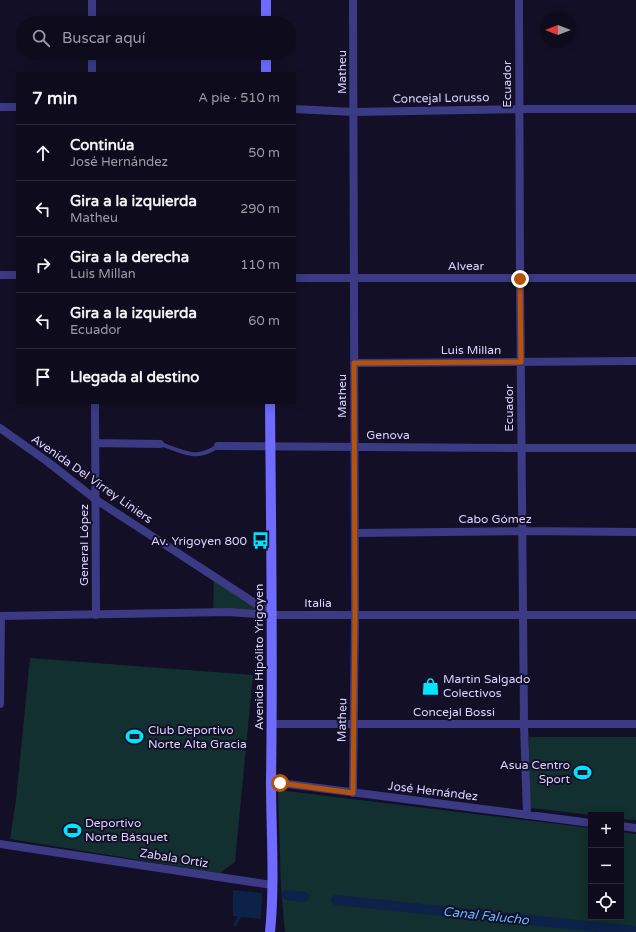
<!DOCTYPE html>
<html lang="es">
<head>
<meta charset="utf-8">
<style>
	body { margin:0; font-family:"Varela Round",sans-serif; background:#171425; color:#f1f3f6 }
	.controls { position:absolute; right:12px; bottom:12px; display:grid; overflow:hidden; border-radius:0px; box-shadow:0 2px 10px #0003 }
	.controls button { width:36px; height:36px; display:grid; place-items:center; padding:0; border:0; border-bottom:1px solid #2e2b3b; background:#0e0b1c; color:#f1f3f6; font:20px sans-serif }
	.compass { position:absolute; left:540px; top:12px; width:36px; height:36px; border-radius:50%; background:#0e0b1c; box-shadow:0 2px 10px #0003; rotate:270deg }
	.stop { position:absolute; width:12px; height:12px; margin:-9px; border:3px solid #b45309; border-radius:50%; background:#fff }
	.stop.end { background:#b45309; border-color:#fff; box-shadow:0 1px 4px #0008 }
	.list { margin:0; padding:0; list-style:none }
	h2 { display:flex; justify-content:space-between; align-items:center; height:52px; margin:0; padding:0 16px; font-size:17px }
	h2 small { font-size:13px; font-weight:400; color:#9b9ba3 }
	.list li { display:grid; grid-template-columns:26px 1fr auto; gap:12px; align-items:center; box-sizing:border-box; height:56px; padding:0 16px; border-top:1px solid #2e2b3b }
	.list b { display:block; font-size:15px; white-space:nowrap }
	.list p { margin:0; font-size:13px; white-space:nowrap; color:#9b9ba3 }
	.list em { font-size:13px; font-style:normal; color:#9b9ba3 }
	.icon { flex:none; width:22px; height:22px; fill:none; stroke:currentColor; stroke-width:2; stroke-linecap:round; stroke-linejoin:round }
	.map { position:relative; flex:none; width:636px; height:932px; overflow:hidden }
	.search { position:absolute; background:#0e0b1c; box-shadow:0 2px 10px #0003; left:16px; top:16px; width:280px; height:44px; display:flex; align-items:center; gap:10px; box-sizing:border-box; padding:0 14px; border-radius:22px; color:#9b9ba3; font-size:15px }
	.panel { position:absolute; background:#0e0b1c; box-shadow:0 2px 10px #0003; left:16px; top:72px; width:280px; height:332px; border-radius:0px }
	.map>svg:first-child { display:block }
	.green { fill:#12302f }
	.water { fill:#0c2248 }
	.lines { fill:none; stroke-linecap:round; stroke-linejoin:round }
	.stream { stroke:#0c2248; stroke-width:3 }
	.canal { stroke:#0c2248; stroke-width:10 }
	.lane { stroke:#3d3a85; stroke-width:4 }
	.street { stroke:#3d3a85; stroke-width:8 }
	.secondary { stroke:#6f6bff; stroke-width:10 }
	.route { stroke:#b45309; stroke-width:5 }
	.labels { text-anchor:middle; stroke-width:4; stroke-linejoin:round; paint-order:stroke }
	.street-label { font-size:12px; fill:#d9d4ff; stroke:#130f26 }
	.poi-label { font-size:12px; fill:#d9d4ff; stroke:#130f26; text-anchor:start }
	.water-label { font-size:13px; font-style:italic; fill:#62b6ff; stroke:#130f26 }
</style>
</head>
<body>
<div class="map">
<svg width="636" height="932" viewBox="0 0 636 932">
	<rect width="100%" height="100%" fill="#130f26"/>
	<!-- green -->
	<path class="green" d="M214,576L263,614L213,613Z
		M30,658L253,675L235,862L220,873L10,839L16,800Z
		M529,737H636V820L621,819V815H591L530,808Z
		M278,790L591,828V917H621V832L636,834V932H285L281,889Z"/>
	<!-- water -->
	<path class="water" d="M233,890L262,893L261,919L233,916Z"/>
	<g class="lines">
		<!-- stream -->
		<path class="stream" d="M235,925L241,914"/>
		<!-- canal -->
		<path class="canal" d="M287,895L304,897
			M336,900L636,931"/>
		<!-- lane -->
		<path class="lane" d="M160,444C183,451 195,462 218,446"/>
		<!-- street -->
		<path class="street" d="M92,0V23
			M519,0L520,279L524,724L527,815
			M92,53V73
			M0,107H17
			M295,109L354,112L519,109H636
			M0,275H17
			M295,278C409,277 522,279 636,278
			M354,363L636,361
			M95,403L96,615
			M0,428L48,462L95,499L270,613
			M95,443L160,444
			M218,446L521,448H636
			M355,533L522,531L636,532
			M0,616L228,612L272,615H636
			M0,704L1,616
			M272,724H636
			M271,783H280L591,823
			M353,793L355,614L353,0
			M621,826L636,828
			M0,844L272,885"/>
		<!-- secondary -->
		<path class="secondary" d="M266,0V23
			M266,53V73
			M270,403C271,529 273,655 271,781C271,831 275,882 270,932"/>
	</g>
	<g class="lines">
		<!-- route -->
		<path class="route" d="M280,783L353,793L355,614L354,363L521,362L520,279"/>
	</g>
	<!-- icons -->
	<defs>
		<symbol id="bus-bare" viewBox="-9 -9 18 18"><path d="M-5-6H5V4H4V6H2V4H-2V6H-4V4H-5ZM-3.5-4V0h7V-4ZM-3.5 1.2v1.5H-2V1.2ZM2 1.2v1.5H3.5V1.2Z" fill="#00e5ff" stroke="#130f26" stroke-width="2.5" paint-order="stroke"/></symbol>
		<symbol id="shop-bare" viewBox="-9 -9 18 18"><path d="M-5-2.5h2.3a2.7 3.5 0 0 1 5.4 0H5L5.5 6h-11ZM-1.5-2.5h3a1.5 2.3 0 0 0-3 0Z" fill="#00e5ff" stroke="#130f26" stroke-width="2.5" paint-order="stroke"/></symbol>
		<symbol id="stadium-bare" viewBox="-9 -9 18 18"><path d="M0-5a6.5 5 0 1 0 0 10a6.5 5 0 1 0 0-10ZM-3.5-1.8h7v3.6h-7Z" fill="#00e5ff" stroke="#130f26" stroke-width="2.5" paint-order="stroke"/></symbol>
	</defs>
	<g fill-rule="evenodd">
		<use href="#bus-bare" x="248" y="528" width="25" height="25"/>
		<use href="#shop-bare" x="418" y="674" width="25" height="25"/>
		<use href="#stadium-bare" x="122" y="724" width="25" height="25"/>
		<use href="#stadium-bare" x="570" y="760" width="25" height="25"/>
		<use href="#stadium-bare" x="60" y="818" width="25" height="25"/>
	</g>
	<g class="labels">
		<!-- street labels -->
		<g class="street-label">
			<text transform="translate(342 72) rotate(-90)" y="4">Matheu</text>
			<text transform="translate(507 84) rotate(-90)" y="4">Ecuador</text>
			<text transform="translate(441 98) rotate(-1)" y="4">Concejal Lorusso</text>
			<text x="466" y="270">Alvear</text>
			<text x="471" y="354">Luis Millan</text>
			<text transform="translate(342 396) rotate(-90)" y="4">Matheu</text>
			<text transform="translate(509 408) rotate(-90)" y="4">Ecuador</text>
			<text x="388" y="439">Genova</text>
			<text transform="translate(92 479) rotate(35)" y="4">Avenida Del Virrey Liniers</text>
			<text x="495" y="523">Cabo Gómez</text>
			<text transform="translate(84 545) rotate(-90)" y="4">General López</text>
			<text x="318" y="607">Italia</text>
			<text transform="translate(259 657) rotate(-90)" y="4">Avenida Hipólito Yrigoyen</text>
			<text x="454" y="716">Concejal Bossi</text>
			<text transform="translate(342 720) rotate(-89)" y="4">Matheu</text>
			<text transform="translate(433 791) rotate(7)" y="4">José Hernández</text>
			<text transform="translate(174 858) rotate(9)" y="4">Zabala Ortiz</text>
		</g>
		<!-- poi labels -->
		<g class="poi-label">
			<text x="247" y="545" text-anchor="end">Av. Yrigoyen 800</text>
			<text x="443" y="683">Martin Salgado<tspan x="443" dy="14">Colectivos</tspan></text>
			<text x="148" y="734">Club Deportivo<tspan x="148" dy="14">Norte Alta Gracia</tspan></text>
			<text x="570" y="769" text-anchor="end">Asua Centro<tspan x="570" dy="14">Sport</tspan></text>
			<text x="85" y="827">Deportivo<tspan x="85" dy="14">Norte Básquet</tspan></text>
		</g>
		<!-- water labels -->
		<g class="water-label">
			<text transform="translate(486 915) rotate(6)" y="5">Canal Falucho</text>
		</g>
	</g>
</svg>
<div class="controls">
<button>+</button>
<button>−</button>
<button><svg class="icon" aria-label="locate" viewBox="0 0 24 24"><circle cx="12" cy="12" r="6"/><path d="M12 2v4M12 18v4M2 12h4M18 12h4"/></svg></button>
</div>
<svg class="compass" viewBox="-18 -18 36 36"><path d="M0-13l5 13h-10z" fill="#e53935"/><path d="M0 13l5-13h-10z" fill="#9b9ba3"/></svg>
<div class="stop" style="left:280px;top:783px"></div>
<div class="stop end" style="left:520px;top:279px"></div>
<div class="search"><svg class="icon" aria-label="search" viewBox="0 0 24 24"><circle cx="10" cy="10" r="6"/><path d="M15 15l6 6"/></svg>Buscar aquí</div>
<section class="panel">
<h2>7 min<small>A pie · 510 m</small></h2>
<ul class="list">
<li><svg class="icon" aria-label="ahead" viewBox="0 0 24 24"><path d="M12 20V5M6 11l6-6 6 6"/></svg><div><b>Continúa</b><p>José Hernández</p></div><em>50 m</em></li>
<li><svg class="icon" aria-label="left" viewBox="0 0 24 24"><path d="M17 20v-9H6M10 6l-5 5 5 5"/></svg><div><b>Gira a la izquierda</b><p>Matheu</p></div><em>290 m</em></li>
<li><svg class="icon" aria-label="right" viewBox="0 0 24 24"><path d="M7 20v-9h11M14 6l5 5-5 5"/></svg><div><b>Gira a la derecha</b><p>Luis Millan</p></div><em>110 m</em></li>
<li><svg class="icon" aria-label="left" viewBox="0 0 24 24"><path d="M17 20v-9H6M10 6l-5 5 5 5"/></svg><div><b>Gira a la izquierda</b><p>Ecuador</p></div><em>60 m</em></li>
<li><svg class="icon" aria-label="arrive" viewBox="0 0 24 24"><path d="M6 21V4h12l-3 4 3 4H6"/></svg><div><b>Llegada al destino</b></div></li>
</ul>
</section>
</div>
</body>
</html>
